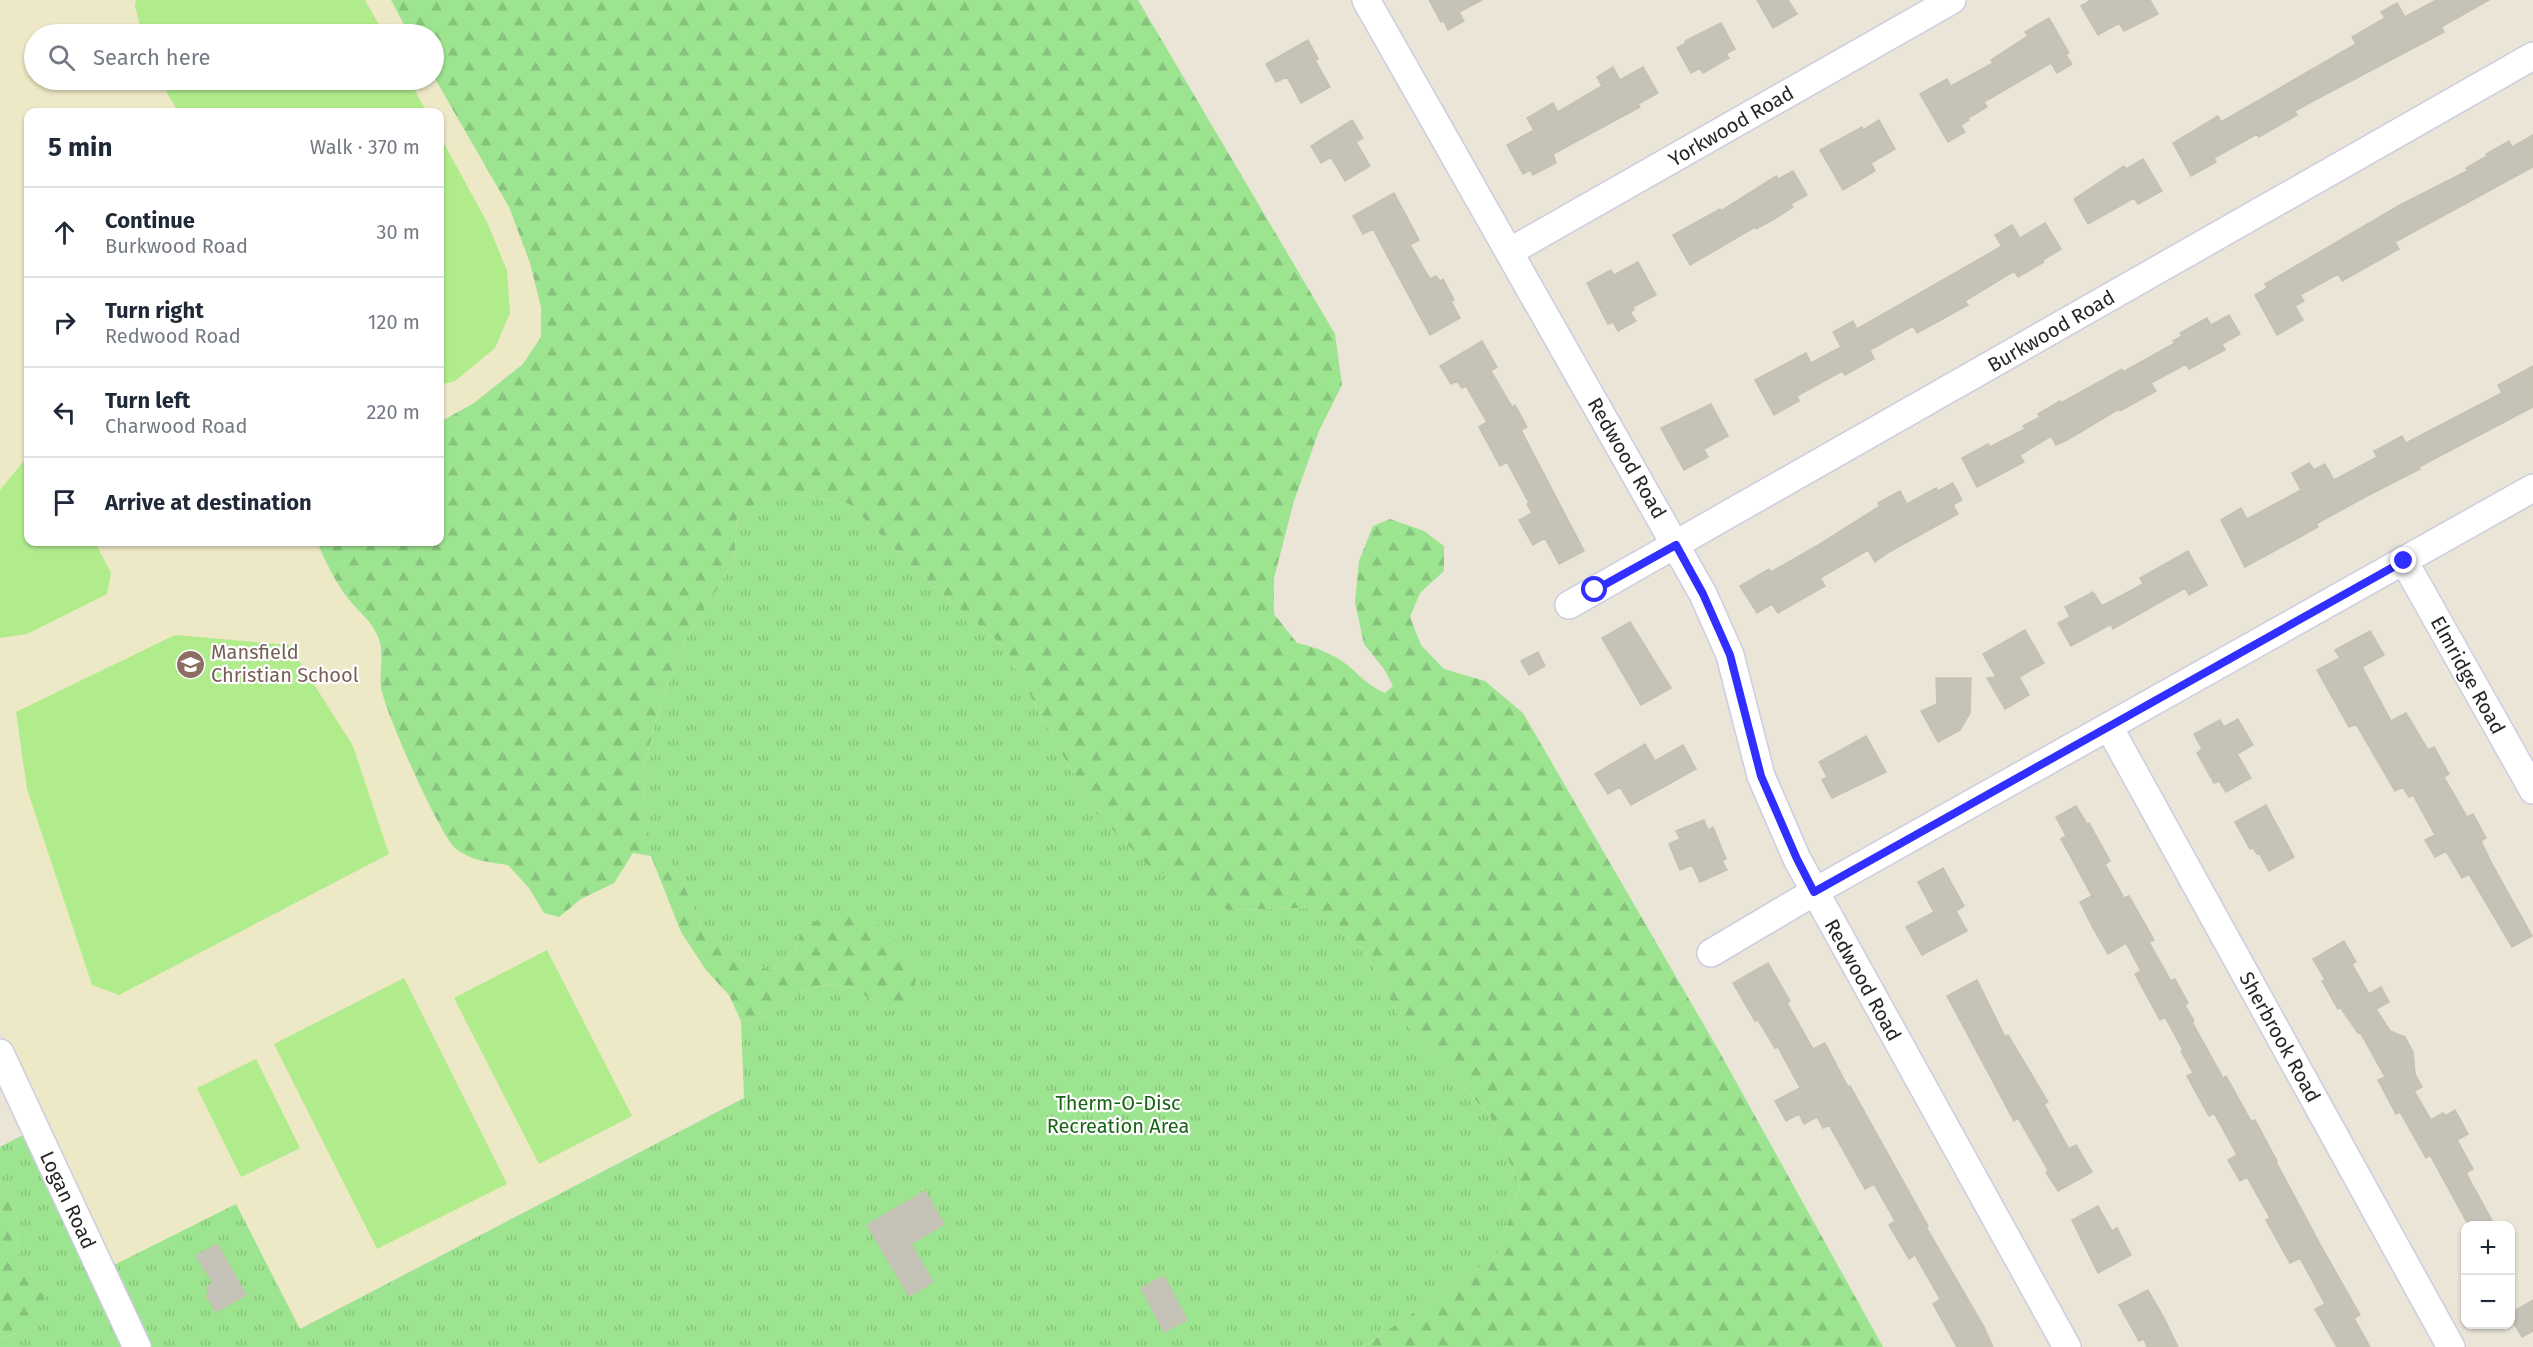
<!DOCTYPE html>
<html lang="en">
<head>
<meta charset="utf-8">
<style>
	body { margin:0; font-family:"Fira Sans",sans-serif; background:#f6f6f7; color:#1f2937 }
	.controls { position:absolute; right:18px; bottom:18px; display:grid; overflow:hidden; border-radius:12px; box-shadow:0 2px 4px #0004 }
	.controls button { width:54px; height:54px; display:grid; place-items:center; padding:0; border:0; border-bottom:2px solid #e0e1e3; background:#fff; color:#1f2937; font:30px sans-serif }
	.stop { position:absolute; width:18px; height:18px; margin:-14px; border:4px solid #302fff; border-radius:50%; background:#fff }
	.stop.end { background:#302fff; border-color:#fff; box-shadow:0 2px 6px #0008 }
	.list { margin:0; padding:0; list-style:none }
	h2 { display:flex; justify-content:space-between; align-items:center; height:78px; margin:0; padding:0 24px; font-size:26px }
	h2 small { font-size:20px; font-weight:400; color:#747a83 }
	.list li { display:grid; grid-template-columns:39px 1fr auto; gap:18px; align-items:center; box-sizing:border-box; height:90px; padding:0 24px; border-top:2px solid #e0e1e3 }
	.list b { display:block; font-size:22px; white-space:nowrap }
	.list p { margin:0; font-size:20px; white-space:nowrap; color:#747a83 }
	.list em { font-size:20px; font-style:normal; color:#747a83 }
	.icon { flex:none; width:33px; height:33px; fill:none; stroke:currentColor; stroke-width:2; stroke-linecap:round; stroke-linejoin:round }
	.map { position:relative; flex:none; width:2533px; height:1347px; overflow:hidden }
	.search { position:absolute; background:#fff; box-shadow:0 2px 4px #0004; left:24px; top:24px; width:420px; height:66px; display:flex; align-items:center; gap:15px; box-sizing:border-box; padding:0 21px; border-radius:33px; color:#747a83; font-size:22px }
	.panel { position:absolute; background:#fff; box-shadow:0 2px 4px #0004; left:24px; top:108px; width:420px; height:438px; border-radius:12px }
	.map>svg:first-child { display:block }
	.education { fill:#ede8c5 }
	.grass { fill:url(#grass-tufts) }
	.forest { fill:url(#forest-firs) }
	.pitch { fill:#b0ec8b }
	.building { fill:#c5c2b7; stroke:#c5c2b1; stroke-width:1.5 }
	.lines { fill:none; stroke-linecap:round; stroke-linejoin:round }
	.minor-casing { stroke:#cccce1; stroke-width:30 }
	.minor { stroke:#fff; stroke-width:27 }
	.route { stroke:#302fff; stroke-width:8 }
	.labels { text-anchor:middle; stroke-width:4.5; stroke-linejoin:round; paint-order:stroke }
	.street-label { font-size:20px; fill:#262626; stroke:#fff }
	.education-label { font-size:20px; fill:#785e54; stroke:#fff; text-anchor:start }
	.park-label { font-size:20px; fill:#186416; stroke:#fff }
</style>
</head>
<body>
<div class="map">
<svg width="2533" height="1347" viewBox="0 0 2533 1347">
	<defs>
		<pattern id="grass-tufts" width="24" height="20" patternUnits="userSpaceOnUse" patternTransform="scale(1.5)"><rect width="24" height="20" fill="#9de490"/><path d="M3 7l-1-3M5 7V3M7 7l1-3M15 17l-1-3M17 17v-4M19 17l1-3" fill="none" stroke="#87c37c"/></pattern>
		<pattern id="forest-firs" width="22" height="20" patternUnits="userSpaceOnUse" patternTransform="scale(1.5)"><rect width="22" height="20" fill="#9de490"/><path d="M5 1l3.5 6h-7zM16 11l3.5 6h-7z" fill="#87c37c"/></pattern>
	</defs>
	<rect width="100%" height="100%" fill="#eae5d7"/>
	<!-- education -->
	<path class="education" d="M0,0H391L409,34H34V80H434V77L509,207L530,263L541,306V337L523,364L474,403L440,422V112H28V542H317L328,568L351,602L368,618L380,639L381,689L479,861L508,865L529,888L544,913L559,917L581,899L613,883L633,853L651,856L681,932L706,970L729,995L741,1021L744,1097L299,1329L236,1204L110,1267L0,1027Z"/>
	<!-- grass -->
	<path class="grass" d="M774,490L849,504L931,584L1003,646L1093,810L1228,910L1309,908L1364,950L1398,1015L1490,1116L1520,1186L1497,1256L1363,1347H148L110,1267L236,1204L300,1329L744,1098L741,1021L769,1016L801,992L827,984L854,988L888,1011L804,924L793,956L770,970L741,960L703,931L682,880L668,859L651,856L642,774L658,713L683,644L734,562L737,516Z
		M25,1134L125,1347H0V1339L36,1326L41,1291L17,1249L18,1222L9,1194L0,1187V1147Z"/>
	<!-- forest -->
	<path class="forest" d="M391,0H1138L1335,334L1342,385L1319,431L1294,501L1274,578V614L1297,643C1315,647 1331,653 1346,664C1360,675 1368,686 1385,693L1393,686L1384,669L1364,644L1355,602L1359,561L1373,526L1390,519L1424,531L1444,546V571L1420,593L1410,617L1421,645L1444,669L1485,681L1523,713L1715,1044L1883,1347H1363L1497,1256L1520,1186L1490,1116L1398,1015L1364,950L1309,908L1228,910L1148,865L1093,810L1003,646L931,584L849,504L774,490L737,517L734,562L683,644L658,713L642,774L651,855L668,859L682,880L703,931L741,960L770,970L793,956L804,924L843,915L867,914L899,944L916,971L914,1003L888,1011L854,988L827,984L801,992L769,1016L741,1021L729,995L706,970L681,932L651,856L633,853L614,883L581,899L559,917L544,913L529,888L508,865C489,862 472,861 456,849C440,836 384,710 381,687C379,672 385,651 378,637C372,621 361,614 350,601C336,583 326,563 317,542H440V422L474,403L523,364L541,337V307L530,263L509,207L434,77V34H409Z
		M0,1187L9,1194L18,1222L17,1249L41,1291L47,1311L36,1326L0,1339Z"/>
	<!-- pitch -->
	<path class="pitch" d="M136,0H365L384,34H142L135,6Z
		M160,80H409L427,112H178Z
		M440,136L488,224L507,271L510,313L495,348L455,381L440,385Z
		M28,456V542H95L111,573L107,594L27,634L0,638V490Z
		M175,635L289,645L353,746L389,854L119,995L92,985L27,789L16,712Z
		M547,950L632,1116L539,1164L454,998Z
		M404,978L507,1184L377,1249L274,1044Z
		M256,1059L300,1148L241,1177L197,1088Z"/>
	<!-- building -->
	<path class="building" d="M1429,0H1482L1459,12L1464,21L1448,30L1444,21L1441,22Z
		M1757,0H1788L1797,14L1773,28Z
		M2091,0H2150L2158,14L2124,31L2119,23L2098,35L2081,6Z
		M2436,0H2489L2441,27L2444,32L2313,101L2295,111L2297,115L2259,137L2257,134L2214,158L2216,162L2191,176L2173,143L2218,116L2221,122L2356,44L2352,37L2385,18L2381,12L2397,3L2405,17Z
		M2049,18L2069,53L2066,55L2072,64L2057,73L2051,63L1984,102L1987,107L1968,118L1969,120L1961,125L1965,132L1948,142L1920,94L1947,79L1951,86L1993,63L1991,60L2028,36L2025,32Z
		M1721,23L1735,49L1726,54L1729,58L1703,73L1700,68L1691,73L1677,48L1686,43L1685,41Z
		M1308,40L1318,59L1315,60L1330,87L1301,103L1287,77L1276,82L1266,64Z
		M1613,67L1620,80L1643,67L1658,93L1638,104L1640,107L1553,154L1556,163L1533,175L1530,170L1523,174L1507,145L1534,130L1527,118L1553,103L1558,112L1602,86L1597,77Z
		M1352,120L1363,138L1356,142L1370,166L1345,181L1331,157L1321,163L1311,146Z
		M1879,120L1895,149L1871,163L1875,171L1843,190L1820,150L1862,127L1863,130Z
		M2533,135V167L2395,242L2399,249L2342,281L2338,274L2300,295L2304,301L2295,306L2303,320L2277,335L2255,295L2267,288L2265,284L2400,205L2467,171L2466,168L2487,156L2486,154L2509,141L2512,147Z
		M2143,159L2162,191L2138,204L2134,198L2088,224L2074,199L2124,166L2126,169Z
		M1793,171L1807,195L1791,204L1793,207L1776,218L1756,229L1755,227L1690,265L1673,235L1720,209L1721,211L1776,176L1778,179Z
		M1394,193L1419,240L1410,245L1430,279L1436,276L1440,281L1443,279L1454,300L1451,301L1460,318L1430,335L1373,229L1363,234L1353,216Z
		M2045,223L2061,249L2043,260L2044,262L2018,277L2014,271L1965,301L1968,305L1917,333L1913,326L1870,350L1874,359L1845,375L1842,371L1797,396L1799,401L1774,415L1755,380L1806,353L1811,363L1841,347L1833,332L1853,321L1857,329L2002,246L1995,235L2012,225L2020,238Z
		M1638,262L1656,295L1633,307L1634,310L1630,312L1636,321L1618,331L1613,322L1608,324L1587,283L1611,270L1614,275Z
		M2229,315L2240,334L2222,344L2225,350L2189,369L2186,364L2151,383L2156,391L2120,411L2119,409L2067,440L2056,445L2051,436L2020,455L2024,462L1977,487L1962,458L1988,444L1990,447L2025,429L2023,426L2040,417L2038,414L2060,401L2061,403L2122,369L2123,372L2175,343L2173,341L2182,336L2180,333L2207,318L2211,325Z
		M1482,341L1497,367L1491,371L1512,407L1515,405L1527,427L1521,430L1584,551L1559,564L1545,538L1533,545L1519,520L1532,513L1527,504L1529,503L1507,462L1500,466L1479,427L1487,422L1466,386L1462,388L1457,381L1451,384L1440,366Z
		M2533,366V407L2419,467L2420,469L2365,497L2316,524L2318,527L2245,567L2221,520L2241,508L2247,519L2301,490L2292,473L2309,463L2314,470L2325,464L2334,480L2377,457L2374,451L2402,436L2406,443L2502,393L2498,385Z
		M1711,404L1728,436L1704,449L1708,457L1684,470L1661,428Z
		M1953,483L1962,500L1953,505L1958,514L1889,552L1875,562L1868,550L1820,578L1825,586L1778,613L1772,604L1757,613L1740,586L1769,569L1771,572L1820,544L1880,506L1878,503L1900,491L1907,504L1936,488L1938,491Z
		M2188,551L2207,585L2189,595L2185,588L2113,629L2111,624L2071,646L2058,623L2070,617L2065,607L2093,592L2102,606L2143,584L2140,578Z
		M1630,622L1671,688L1641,705L1602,638Z
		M2025,630L2044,663L2019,677L2029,695L2005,709L1987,678L1996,677L1983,654Z
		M2370,631L2384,655L2362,667L2391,721L2406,713L2428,750L2434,747L2449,774L2444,777L2467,817L2473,814L2486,838L2481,841L2491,862L2532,936L2512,947L2469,874L2462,878L2446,851L2435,857L2425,840L2435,835L2413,795L2409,797L2403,787L2395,791L2356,724L2349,727L2317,670L2340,658L2335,650Z
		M1538,652L1545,666L1529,675L1521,661Z
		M1936,678H1971L1970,713L1960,730L1938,742L1921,711L1937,704Z
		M2238,719L2253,745L2237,754L2251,778L2226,792L2219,781L2214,783L2197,753L2202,749L2194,734L2220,720L2224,727Z
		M1866,736L1886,772L1832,798L1822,780L1827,777L1819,762Z
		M1645,744L1655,761L1683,745L1696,769L1631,805L1620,787L1608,794L1595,774Z
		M2266,805L2294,857L2269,871L2259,853L2257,854L2253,848L2250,849L2235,822Z
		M2076,806L2087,824L2089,823L2110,861L2105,864L2124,898L2129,896L2154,940L2149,942L2171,981L2175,979L2188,1003L2185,1005L2194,1021L2192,1022L2223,1078L2226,1076L2251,1121L2255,1120L2277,1161L2276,1162L2321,1246L2360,1315L2354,1318L2370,1347H2337L2315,1309L2325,1304L2300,1258L2290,1263L2266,1220L2270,1218L2247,1177L2240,1181L2228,1160L2237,1155L2214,1113L2209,1116L2187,1076L2193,1073L2181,1051L2183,1050L2165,1017L2160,1020L2135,974L2141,971L2126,943L2108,954L2093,928L2080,902L2092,896L2061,839L2066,836L2056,817Z
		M1704,820L1708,830L1713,827L1726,859L1722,861L1727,870L1700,882L1692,865L1680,870L1669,844L1680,839L1676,831Z
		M1943,868L1964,906L1956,911L1967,931L1922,955L1906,927L1934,912L1918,882Z
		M2344,941L2356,962L2352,964L2369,994L2381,987L2389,1002L2376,1009L2390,1031L2405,1037L2413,1052L2415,1074L2422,1087L2414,1091L2431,1120L2443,1113L2445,1116L2455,1110L2468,1134L2457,1140L2473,1169L2466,1173L2495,1226H2469L2430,1155L2426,1158L2400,1112L2396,1114L2378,1080L2385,1077L2360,1032L2358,1033L2340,1007L2338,1009L2322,981L2325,980L2313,959Z
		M1768,963L1790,1001L1787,1003L1813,1049L1825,1043L1848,1087L1850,1086L1928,1226L1926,1227L1984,1327L1993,1347H1957L1933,1304L1940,1299L1915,1255L1909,1259L1889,1225L1895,1221L1874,1184L1865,1189L1829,1125L1823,1128L1817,1117L1804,1124L1799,1114L1786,1121L1775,1101L1800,1088L1778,1047L1775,1048L1758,1020L1755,1021L1733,983Z
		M1977,980L2005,1037L2008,1035L2048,1102L2044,1104L2069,1149L2076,1145L2092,1172L2058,1191L2046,1172L2048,1170L2018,1118L2014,1121L1947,996Z
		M925,1191L944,1224L911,1244L933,1282L909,1296L867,1225Z
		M2098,1206L2112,1231L2117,1228L2131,1255L2098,1273L2072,1220Z
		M217,1244L246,1295L216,1312L206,1296L209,1294L206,1287L213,1283L196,1256Z
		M1164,1276L1187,1320L1164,1332L1141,1288Z
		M2148,1290L2164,1318L2178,1347H2147L2144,1339L2139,1341L2119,1305Z
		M2533,1300V1331L2522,1337L2511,1318V1313Z"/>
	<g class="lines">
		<defs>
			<path id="minor" d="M1366,0L1703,594L1730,655L1761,776L1797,859L2067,1347
				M1509,252L1952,0
				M2404,561L2533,790
				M1569,605L2533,56
				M2109,727L2451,1347
				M1711,953L1814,892L2533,488
				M0,1053L137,1347"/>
		</defs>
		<!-- minor casing -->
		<use href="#minor" class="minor-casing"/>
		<!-- minor -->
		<use href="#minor" class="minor"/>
	</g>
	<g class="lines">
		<!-- route -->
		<path class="route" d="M1595,590L1676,545L1703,594L1730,655L1761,776L1797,859L1814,892L2404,561"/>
	</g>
	<!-- icons -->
	<defs>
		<symbol id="school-disc" viewBox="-11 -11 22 22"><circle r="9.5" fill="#8d6e63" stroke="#fff"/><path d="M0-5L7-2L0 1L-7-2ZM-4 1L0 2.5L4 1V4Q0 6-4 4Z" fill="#fff"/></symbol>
	</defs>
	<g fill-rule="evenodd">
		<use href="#school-disc" x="174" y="648" width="33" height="33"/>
	</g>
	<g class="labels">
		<!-- street labels -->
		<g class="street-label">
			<text transform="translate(1731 126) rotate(-30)" y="7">Yorkwood Road</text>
			<text transform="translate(2051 331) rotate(-30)" y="7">Burkwood Road</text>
			<text transform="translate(1627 458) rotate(60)" y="7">Redwood Road</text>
			<text transform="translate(2468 675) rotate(61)" y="7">Elmridge Road</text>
			<text transform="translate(1863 980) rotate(61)" y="7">Redwood Road</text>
			<text transform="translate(2280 1037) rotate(61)" y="7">Sherbrook Road</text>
			<text transform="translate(68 1200) rotate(65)" y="7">Logan Road</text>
		</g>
		<!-- education labels -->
		<g class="education-label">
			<text x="211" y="659">Mansfield<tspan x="211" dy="23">Christian School</tspan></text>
		</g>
		<!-- park labels -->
		<g class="park-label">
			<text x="1118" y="1110">Therm-O-Disc<tspan x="1118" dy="23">Recreation Area</tspan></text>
		</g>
	</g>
</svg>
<div class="controls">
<button>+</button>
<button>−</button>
</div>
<div class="stop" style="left:1595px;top:590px"></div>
<div class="stop end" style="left:2404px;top:561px"></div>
<div class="search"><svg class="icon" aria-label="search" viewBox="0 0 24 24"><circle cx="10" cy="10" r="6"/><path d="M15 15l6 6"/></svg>Search here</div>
<section class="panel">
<h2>5 min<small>Walk · 370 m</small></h2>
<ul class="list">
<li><svg class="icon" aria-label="ahead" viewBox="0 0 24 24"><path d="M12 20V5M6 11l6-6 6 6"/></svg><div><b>Continue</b><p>Burkwood Road</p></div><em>30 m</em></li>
<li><svg class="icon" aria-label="right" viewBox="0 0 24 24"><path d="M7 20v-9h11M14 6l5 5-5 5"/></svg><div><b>Turn right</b><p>Redwood Road</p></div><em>120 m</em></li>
<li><svg class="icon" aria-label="left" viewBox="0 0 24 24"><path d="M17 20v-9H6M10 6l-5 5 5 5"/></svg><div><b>Turn left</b><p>Charwood Road</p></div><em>220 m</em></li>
<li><svg class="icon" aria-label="arrive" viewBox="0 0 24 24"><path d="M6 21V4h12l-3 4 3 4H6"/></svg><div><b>Arrive at destination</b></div></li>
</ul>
</section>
</div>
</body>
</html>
